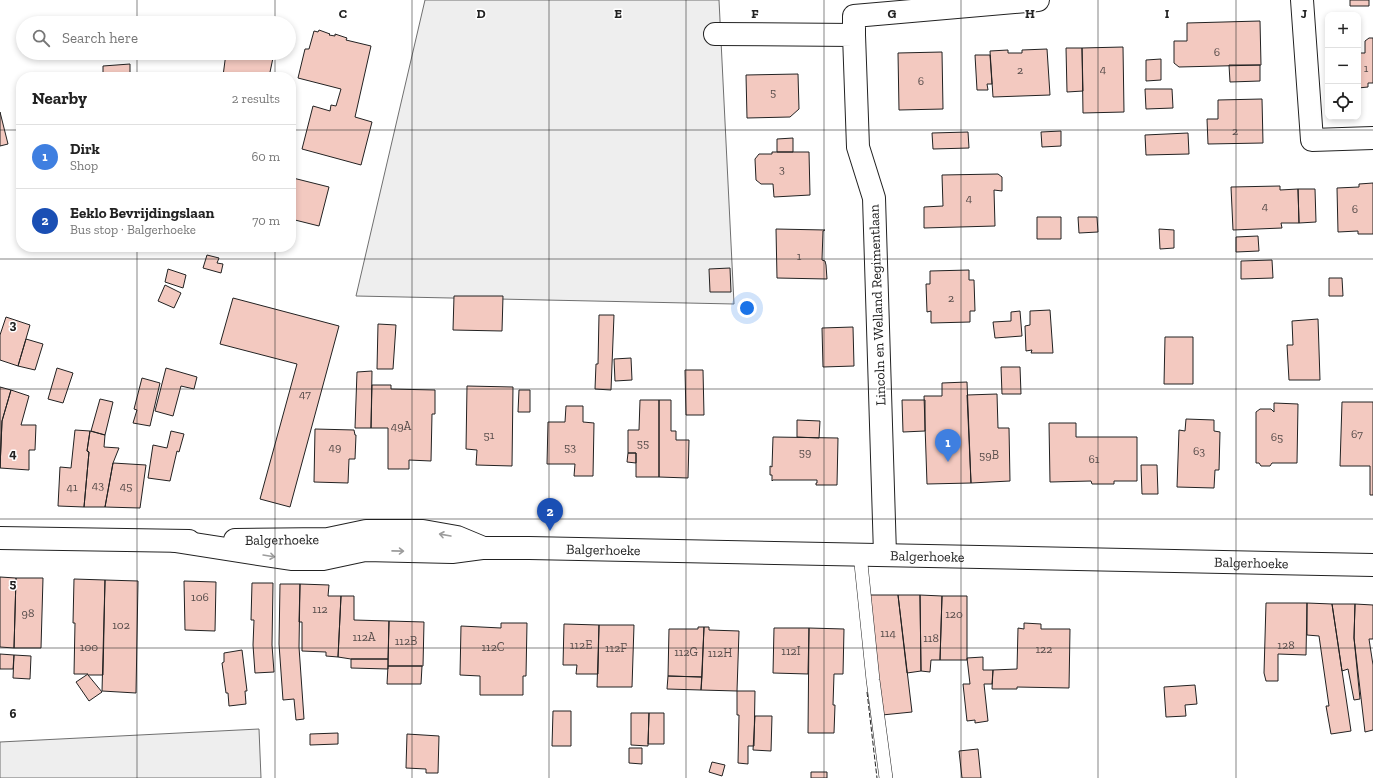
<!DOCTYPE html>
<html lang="en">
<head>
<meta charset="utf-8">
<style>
	body { margin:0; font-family:"Zilla Slab",serif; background:#f6f6f6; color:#222 }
	.controls { position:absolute; right:12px; top:12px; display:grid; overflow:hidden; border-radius:8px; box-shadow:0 2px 6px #0003 }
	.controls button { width:36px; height:36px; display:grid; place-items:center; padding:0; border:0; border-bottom:1px solid #e0e0e0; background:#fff; color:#222; font:20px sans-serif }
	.you { position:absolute; left:747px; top:308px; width:14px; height:14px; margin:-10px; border:3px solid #fff; border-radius:50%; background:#1a73e8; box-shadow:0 0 0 6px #1a73e833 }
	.badge { display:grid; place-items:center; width:26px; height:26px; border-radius:50%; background:#2563eb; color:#fff; font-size:13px; font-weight:700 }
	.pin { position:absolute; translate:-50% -33px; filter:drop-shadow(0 1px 2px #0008) }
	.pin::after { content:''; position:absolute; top:21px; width:14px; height:12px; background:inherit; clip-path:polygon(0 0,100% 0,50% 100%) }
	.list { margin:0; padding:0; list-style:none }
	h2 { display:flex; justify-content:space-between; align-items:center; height:52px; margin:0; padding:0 16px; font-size:17px }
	h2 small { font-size:13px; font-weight:400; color:#767676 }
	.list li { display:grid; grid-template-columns:26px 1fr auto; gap:12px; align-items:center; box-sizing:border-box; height:64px; padding:0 16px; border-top:1px solid #e0e0e0 }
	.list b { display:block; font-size:15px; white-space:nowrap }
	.list p { margin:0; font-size:13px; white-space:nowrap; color:#767676 }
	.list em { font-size:13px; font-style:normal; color:#767676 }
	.icon { flex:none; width:22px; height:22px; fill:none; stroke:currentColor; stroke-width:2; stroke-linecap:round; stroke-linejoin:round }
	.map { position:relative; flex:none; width:1373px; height:778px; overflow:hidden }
	.search { position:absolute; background:#fff; box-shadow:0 2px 6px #0003; left:16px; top:16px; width:280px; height:44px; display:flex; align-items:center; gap:10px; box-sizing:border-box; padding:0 14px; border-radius:22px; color:#767676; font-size:15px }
	.panel { position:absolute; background:#fff; box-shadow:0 2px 6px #0003; left:16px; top:72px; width:280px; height:180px; border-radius:16px }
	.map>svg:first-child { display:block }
	.green { fill:#eee; stroke:#6f6f6f }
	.building { fill:#f3c9c0; stroke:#222 }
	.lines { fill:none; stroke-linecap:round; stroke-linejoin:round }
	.service-casing { stroke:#222; stroke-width:14 }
	.minor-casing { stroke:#222; stroke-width:24 }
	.secondary-casing { stroke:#222; stroke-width:24 }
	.service { stroke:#fff; stroke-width:13 }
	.minor { stroke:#fff; stroke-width:22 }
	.secondary { stroke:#fff; stroke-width:22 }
	.fence { stroke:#222; stroke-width:1; stroke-dasharray:5 2; stroke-linecap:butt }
	.oneway { stroke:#9c9c9c }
	.grid { fill:none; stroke:#222; stroke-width:1; stroke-opacity:0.55 }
	.labels { text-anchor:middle; stroke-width:3; stroke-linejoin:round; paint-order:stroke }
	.number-label { font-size:12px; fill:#564c4a }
	.street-label { font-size:14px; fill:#222; stroke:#fff }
	.grid-label { font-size:13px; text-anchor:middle; font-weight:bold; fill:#222; stroke:#fff; stroke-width:3; stroke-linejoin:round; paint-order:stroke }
</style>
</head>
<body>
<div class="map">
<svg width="1373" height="778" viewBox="0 0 1373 778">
	<rect width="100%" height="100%" fill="#fff"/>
	<!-- green -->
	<path class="green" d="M425,0H719L734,304L356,296Z
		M259,729L261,778H0V742Z"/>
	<!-- building -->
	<path class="building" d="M1350,0H1369V6H1350Z
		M235,18L268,23H235Z
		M1260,21L1261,65L1179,67L1174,63V41H1187V23Z
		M319,30L330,34L329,35L335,36V34L347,38L346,40L371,46L355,117L372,122L361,165L302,149L313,106L330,111L331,105L336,106L341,89L298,78L305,49H309L314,31L318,32Z
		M1369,38H1373V83H1368V87L1358,88V53H1365V41Z
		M1123,47L1124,112L1083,113L1082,48Z
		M1066,48H1082L1083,91L1067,92Z
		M1047,49L1050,95L993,97L990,51L1008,50V53H1022V50Z
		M942,52L943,109L899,110L898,53Z
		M226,53H274L269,77H235L223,76Z
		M975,55H990L992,84H987L988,90H977Z
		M1161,59V80L1146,81V60Z
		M130,64V77H103V66Z
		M1229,65H1260V81L1230,82Z
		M798,74L799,109L790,117L747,118L746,75Z
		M1145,89H1172L1173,108L1146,109Z
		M1262,99L1263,143L1208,144L1207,119H1218V100Z
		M0,112L8,144L0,146Z
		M1061,131V146L1042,147L1041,132Z
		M968,132L969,148L933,149L932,133Z
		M1188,133L1189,154L1146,155L1145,135Z
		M793,138V152H777V139Z
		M772,152H809L810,195L774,197L773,184H761L756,180L755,159L759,154H772Z
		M998,174L1002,177V191L994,190L995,226L924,228V207L943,206L942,175Z
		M293,178L329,187L319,226L291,219V186Z
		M1373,183V234H1358V231L1338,232L1337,188L1359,187V184Z
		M1280,186V190L1298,189L1299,223H1281L1282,228L1233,230L1231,187Z
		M1298,189H1315L1316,222L1299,223Z
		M1037,217H1061V239H1037Z
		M1078,217H1097L1098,232L1079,233Z
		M776,229L825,230L823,231L822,260L825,261L826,265L827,279L777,278Z
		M1159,229L1174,230V248L1160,249Z
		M1258,236L1259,251L1236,252V237Z
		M207,255L219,258L217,263L223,264L221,273L203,268Z
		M1272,260L1273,278L1241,279V261Z
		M730,268L731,292H710L709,269Z
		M168,269L186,275L183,288L165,282Z
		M969,270V280H974L975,311H970V322L931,323V311L927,312L926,284H930V271Z
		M1329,278H1342L1343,296H1329Z
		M165,285L181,293L174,308L158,301Z
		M454,296H503L502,331L453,330Z
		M233,298L339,326L290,507L260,499L297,364L220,344Z
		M1050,310L1053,353H1031L1032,350L1026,351L1025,326L1030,325V311Z
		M1020,311L1022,336L995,338L993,322L1011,321V312Z
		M599,315H614L611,390L595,389L596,364H598Z
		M6,317L30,325L18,366L0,360V335Z
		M1318,319L1320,380H1289L1287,345H1293L1292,321Z
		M378,324L396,325L393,369H377Z
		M853,327L854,366L823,367L822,328Z
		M1165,337H1193V384H1164Z
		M26,339L43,344L35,370L18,366Z
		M631,358L632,380L615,381L614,359Z
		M1001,367H1020L1021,394H1002Z
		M57,368L73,373L63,403L48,399Z
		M166,368L197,377L194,389L181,386L173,416L155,411Z
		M685,370H703L704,415H686Z
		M372,371L371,428H355L357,372Z
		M142,378L160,383L150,426L133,423L137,410L134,409Z
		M967,382L971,483L927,484L924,396H942V383Z
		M372,385H391V389L435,390V414H432L431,461L409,460V469H388V428H371Z
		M467,386L513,387L512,466L476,465L477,450L466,449Z
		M0,387L11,390L2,421L0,468Z
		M11,390L29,396L21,425H36L35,450H29V470L0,468L2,421Z
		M519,390H530V412H518Z
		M997,394L998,428H1009L1010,481L971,483L967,395Z
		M100,399L113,402L105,435L91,431Z
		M640,400H659V477H636V453H628V430H639Z
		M659,400H671V431H676V440H689L688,478L659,477Z
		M902,400H925V431L903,432Z
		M1342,402H1373V495H1370V466H1340Z
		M1274,403L1298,404L1297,463H1272L1270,466H1261L1259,463H1256V412L1260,409H1271L1274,412Z
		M566,406H583V422L594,423L593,476H574L575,464H547L548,422H565Z
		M1186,419L1214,420V431L1220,432L1219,470H1215L1214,488L1177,487L1179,430L1185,431Z
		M797,420L820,421L819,438L797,437Z
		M1049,423H1076V437H1137V481H1114V484H1092L1091,481L1050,482Z
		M315,429L354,430L355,435H356L355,459H349L348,483L314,482Z
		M75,430L90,431L87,451L89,452L84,507L58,506L60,467L71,468Z
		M90,431L105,435L104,447L119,448L113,463L105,507H84L89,452L87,451Z
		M171,431L184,434L179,452L177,451L170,481L148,478L153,445L167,448Z
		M773,437L838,438L837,485H816V483H817V480H773L772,481V475H770V466L772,467Z
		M628,453H636V463L627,462Z
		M113,463L146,465L140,508L105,507Z
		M1141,465H1157L1158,494H1142Z
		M0,577L16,578L14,648L0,647Z
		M16,578H43L41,648H14Z
		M74,579L105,580L103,675H88L102,692L89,701L76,682L88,674H74L75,623H73Z
		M105,580L138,581L136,693L102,691Z
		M184,581L216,582L215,631L185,630Z
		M252,583H273L272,645L274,672L255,673L253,645L254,620H251Z
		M280,584H300L299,647L304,719L296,720L294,699L283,700L279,644Z
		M300,584L329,585L328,596H341L338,657L326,656V652L302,651V622H299Z
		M870,595H898L912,712L882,715Z
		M898,595H920L921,671L907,673Z
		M920,595L942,596L940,660H931L930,672L921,671Z
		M341,596H354V620L389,621L388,659H351L338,657Z
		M942,596H967V660H940Z
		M1266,603H1307L1306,655L1278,654V681H1266L1264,673Z
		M1307,603L1332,604L1351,731L1331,734L1326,706H1329L1319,636L1307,635Z
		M1332,604H1355L1354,638L1360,699L1354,700L1348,669L1342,671Z
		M1355,604L1373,605V639H1369L1373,665V730L1365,732L1354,638Z
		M389,621L424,622L423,666H388Z
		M501,623H527L526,676H523V695H480V676L460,675L461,626L501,628Z
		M1024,623L1041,624V629H1070L1069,688L1017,687V689H992L993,670L1017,669L1018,628L1024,629Z
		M564,624L599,625L598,674H576L577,665H563Z
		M599,625H634L632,687H597Z
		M698,627H704L702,677L668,676L669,629H698Z
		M704,627H709V630L739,631L737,691L701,690Z
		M774,628H809L808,674L773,673Z
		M809,628L844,629L843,674H834L833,705H835L834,733H808Z
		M242,650L247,691H245L246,704L229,706L228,693H226L222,663L224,662V653Z
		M0,654L14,655L13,669H0Z
		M14,655L31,656L30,679L13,678Z
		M983,657V670H993L992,684H984L988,721L975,723V720L967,721L963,684H970L967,658Z
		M351,659H388V669L351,668Z
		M388,666H422L421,684H387Z
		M668,676L702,677L701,690L667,689Z
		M1195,685L1197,704L1185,705L1186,716L1166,717L1164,687Z
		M737,691H755L754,746H748V764L738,763L739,715H737Z
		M553,711H571V746H552Z
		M631,713H649L648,746L631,745Z
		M649,713H664V744H648Z
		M755,716H772L771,751L753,750Z
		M338,733V744L310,745V734Z
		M407,734L439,736L438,773H426V769L406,768Z
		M629,748H642V764L629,763Z
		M978,749L981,778H962L959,751Z
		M712,762L725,765L722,776L709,772Z
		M811,772H827V778H811Z"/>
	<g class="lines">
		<defs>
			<path id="service" d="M860,554L873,680L886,778"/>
			<path id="minor" d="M1302,0L1312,140L1373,138
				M715,34L854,35
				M885,554L874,198L858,147L854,35V16L1038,0"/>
			<g id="secondary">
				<path d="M0,538L189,541"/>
				<path id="s1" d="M235,540L328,539L366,531H423L457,537L481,547"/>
				<path id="s2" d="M175,541L291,559H323L365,550L452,552L482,548H529L1373,565"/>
			</g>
		</defs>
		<!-- service casing -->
		<use href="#service" class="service-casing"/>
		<!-- minor casing -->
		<use href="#minor" class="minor-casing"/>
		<!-- secondary casing -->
		<use href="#secondary" class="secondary-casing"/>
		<!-- service -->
		<use href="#service" class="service"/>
		<!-- minor -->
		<use href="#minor" class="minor"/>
		<!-- secondary -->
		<use href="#secondary" class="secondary"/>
		<!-- fence -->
		<path class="fence" d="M867,692L877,778"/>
	</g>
	<!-- one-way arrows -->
	<defs><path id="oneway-shaft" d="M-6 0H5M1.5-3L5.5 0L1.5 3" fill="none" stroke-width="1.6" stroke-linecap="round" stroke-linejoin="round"/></defs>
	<g class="oneway">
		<use href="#oneway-shaft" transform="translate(445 535) rotate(-170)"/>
		<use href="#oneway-shaft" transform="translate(398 551) rotate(1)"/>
		<use href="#oneway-shaft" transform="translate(269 556) rotate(9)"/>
	</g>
	<!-- grid -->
	<path class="grid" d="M137,0V23M275,0V23M412,0V778M549,0V778M686,0V778M824,0V778M961,0V778M1098,0V778M1236,0V778M137,53V77M275,53V77M0,130H21M291,130H1373M137,247V778M275,247V778M0,259H1373M0,389H1373M0,519H1373M0,648H1373"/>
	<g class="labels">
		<!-- number labels -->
		<g class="number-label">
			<text x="1217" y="56">6</text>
			<text x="1366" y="72">1</text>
			<text x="1103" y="73">4</text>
			<text x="1020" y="74">2</text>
			<text x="921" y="85">6</text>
			<text x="773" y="96">5</text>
			<text x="1235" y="135">2</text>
			<text x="782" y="173">3</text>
			<text x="969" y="202">4</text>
			<text x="1265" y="210">4</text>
			<text x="1355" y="213">6</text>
			<text x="799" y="260">1</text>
			<text x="951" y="302">2</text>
			<text x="305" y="398">47</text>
			<text x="401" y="430">49A</text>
			<text x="1357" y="438">67</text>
			<text x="489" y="439">51</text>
			<text x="1277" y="441">65</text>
			<text x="643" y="447">55</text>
			<text x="335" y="451">49</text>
			<text x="570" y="451">53</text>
			<text x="1199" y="455">63</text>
			<text x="805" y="456">59</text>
			<text x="989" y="459">59B</text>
			<text x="1094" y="463">61</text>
			<text x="98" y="489">43</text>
			<text x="126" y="490">45</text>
			<text x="72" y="491">41</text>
			<text x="200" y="601">106</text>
			<text x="320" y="613">112</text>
			<text x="28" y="617">98</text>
			<text x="954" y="618">120</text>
			<text x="121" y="629">102</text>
			<text x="888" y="637">114</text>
			<text x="364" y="641">112A</text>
			<text x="931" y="642">118</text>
			<text x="406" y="645">112B</text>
			<text x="581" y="649">112E</text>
			<text x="1286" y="649">128</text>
			<text x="89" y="651">100</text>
			<text x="493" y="651">112C</text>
			<text x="616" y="652">112F</text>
			<text x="1044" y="653">122</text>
			<text x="791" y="655">112I</text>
			<text x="686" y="656">112G</text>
			<text x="720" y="657">112H</text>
		</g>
		<!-- street labels -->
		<g class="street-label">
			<text transform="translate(877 305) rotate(-92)" y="5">Lincoln en Welland Regimentlaan</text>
			<text dy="5" stroke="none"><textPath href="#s1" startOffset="47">Balgerhoeke</textPath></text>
			<text dy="5" stroke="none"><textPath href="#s2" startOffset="431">Balgerhoeke</textPath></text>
			<text dy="5" stroke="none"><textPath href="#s2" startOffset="755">Balgerhoeke</textPath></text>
			<text dy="5" stroke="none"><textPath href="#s2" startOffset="1079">Balgerhoeke</textPath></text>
		</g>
	</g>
	<g class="grid-label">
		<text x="343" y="18">C</text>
		<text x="481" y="18">D</text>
		<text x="618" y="18">E</text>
		<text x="755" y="18">F</text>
		<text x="892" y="18">G</text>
		<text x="1030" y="18">H</text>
		<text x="1167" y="18">I</text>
		<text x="1304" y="18">J</text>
		<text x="13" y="329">3</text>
		<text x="13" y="458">4</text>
		<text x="13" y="588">5</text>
		<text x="13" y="718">6</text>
	</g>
</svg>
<div class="controls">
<button>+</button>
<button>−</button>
<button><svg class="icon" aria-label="locate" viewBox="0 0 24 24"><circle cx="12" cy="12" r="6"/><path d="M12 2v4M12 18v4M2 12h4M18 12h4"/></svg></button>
</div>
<div class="you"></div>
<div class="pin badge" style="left:948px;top:462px;background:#3f7fe0">1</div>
<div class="pin badge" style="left:550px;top:531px;background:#1a4fb4">2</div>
<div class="search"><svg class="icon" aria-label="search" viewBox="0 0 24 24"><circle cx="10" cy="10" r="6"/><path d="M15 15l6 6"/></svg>Search here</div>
<section class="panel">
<h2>Nearby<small>2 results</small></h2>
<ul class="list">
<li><span class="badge" style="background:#3f7fe0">1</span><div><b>Dirk</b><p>Shop</p></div><em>60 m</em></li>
<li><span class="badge" style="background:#1a4fb4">2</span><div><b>Eeklo Bevrijdingslaan</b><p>Bus stop · Balgerhoeke</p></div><em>70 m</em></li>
</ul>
</section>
</div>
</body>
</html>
